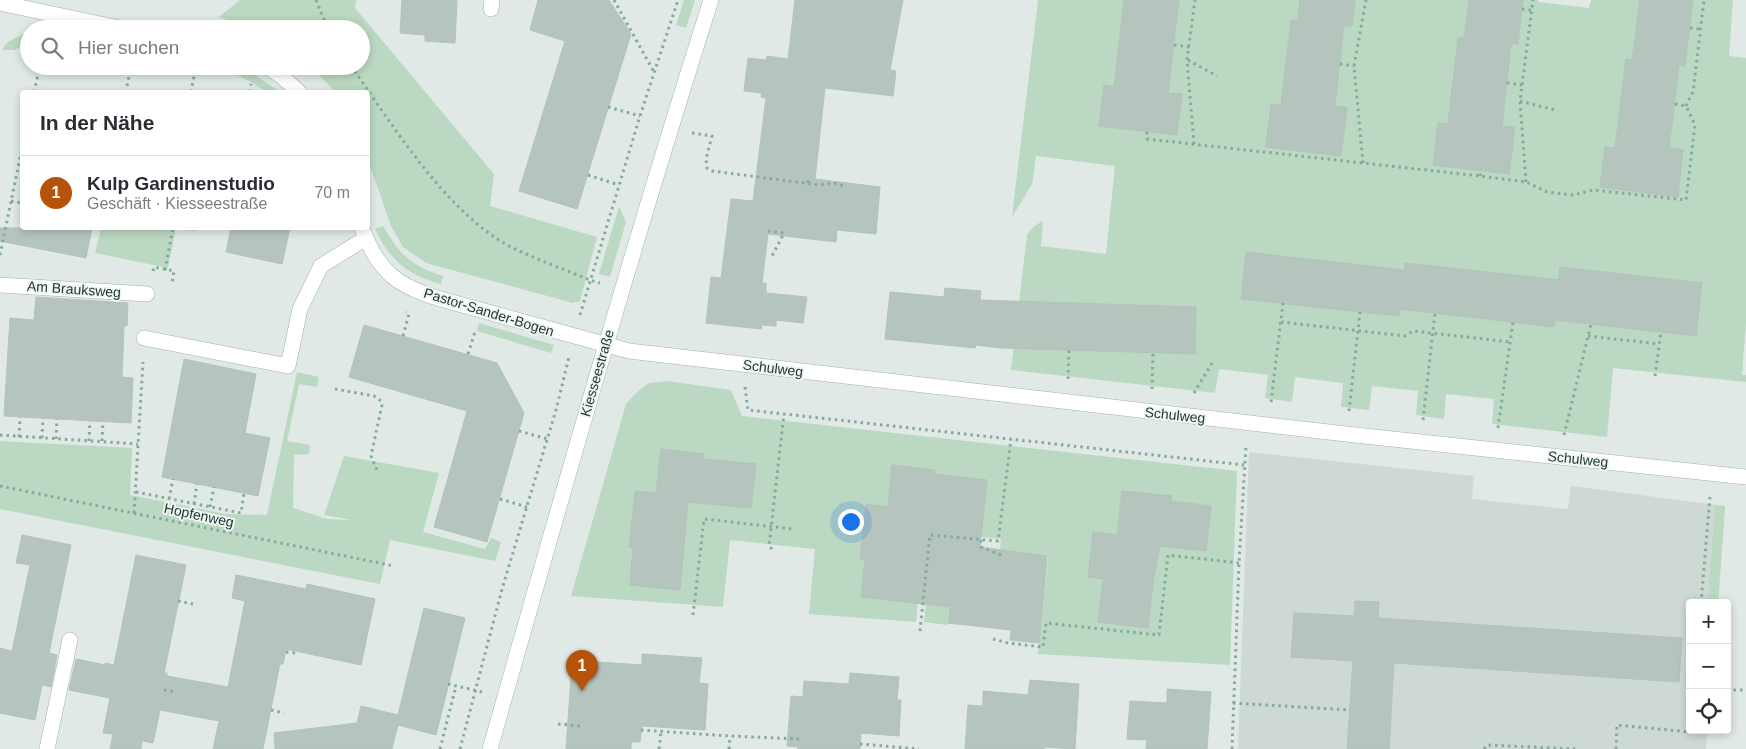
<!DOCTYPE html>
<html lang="de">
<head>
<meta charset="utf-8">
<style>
	body { margin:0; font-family:Arial,sans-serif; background:#f7f7f7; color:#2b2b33 }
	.controls { position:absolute; right:15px; bottom:15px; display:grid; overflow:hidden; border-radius:5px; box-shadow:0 2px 8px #0003 }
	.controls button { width:45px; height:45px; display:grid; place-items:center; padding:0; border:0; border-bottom:1px solid #e1e1e2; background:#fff; color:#2b2b33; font:25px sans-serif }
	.you { position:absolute; left:850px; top:521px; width:18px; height:18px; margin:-12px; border:4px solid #fff; border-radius:50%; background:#1a73e8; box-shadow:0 0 0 8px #1a73e833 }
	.badge { display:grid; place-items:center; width:32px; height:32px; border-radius:50%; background:#b45309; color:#fff; font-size:16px; font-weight:700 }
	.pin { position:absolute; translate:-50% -41px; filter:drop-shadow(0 1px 2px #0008) }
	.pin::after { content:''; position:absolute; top:26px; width:18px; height:15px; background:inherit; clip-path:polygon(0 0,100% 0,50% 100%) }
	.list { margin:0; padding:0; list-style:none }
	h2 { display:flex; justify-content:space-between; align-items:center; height:65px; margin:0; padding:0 20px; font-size:21px }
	h2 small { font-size:16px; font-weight:400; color:#7c7c81 }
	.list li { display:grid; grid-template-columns:32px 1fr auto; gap:15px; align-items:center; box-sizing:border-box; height:75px; padding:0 20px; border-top:1px solid #e1e1e2 }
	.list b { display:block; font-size:19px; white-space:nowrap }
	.list p { margin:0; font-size:16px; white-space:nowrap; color:#7c7c81 }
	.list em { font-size:16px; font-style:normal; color:#7c7c81 }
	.icon { flex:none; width:28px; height:28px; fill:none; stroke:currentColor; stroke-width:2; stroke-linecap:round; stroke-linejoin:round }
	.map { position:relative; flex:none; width:1746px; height:749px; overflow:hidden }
	.search { position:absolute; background:#fff; box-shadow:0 2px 8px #0003; left:20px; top:20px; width:350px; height:55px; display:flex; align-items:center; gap:12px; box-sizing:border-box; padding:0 18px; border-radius:28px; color:#7c7c81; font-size:19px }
	.panel { position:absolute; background:#fff; box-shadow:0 2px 8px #0003; left:20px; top:90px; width:350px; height:140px; border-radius:5px }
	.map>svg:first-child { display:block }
	.built { fill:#ced9d4 }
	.green { fill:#bbd8c2 }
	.building { fill:#b6c4be; stroke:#b3c2bb }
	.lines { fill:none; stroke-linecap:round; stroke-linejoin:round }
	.lane-casing { stroke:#a3b0ab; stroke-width:16 }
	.street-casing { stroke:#a3b0ab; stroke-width:16 }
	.secondary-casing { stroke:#a0b4ac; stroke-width:16 }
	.path { stroke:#83aa9d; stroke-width:3; stroke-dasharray:2.5 4; stroke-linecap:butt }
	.lane { stroke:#fff; stroke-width:15 }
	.street { stroke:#fff; stroke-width:15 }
	.secondary { stroke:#fff; stroke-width:15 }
	.labels { text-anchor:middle; stroke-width:4; stroke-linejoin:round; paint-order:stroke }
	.street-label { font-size:14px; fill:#223831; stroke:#f0f6f3 }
</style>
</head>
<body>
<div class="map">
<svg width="1746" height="749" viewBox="0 0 1746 749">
	<rect width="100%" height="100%" fill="#e0e9e5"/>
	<!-- built -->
	<path class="built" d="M1249,452L1474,476L1472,499L1568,509L1571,486L1725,506L1718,603H1690V730H1708L1706,749H1238Z"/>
	<!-- green -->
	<path class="green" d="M240,0H356L355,8L494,174L490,206L597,237L580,301L573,303L426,263L403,247L391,226L368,160V92H335L311,66H361V29H251L219,17Z
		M684,0H695L686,28L676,25Z
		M1038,0H1538V2L1589,8L1591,0H1733L1729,56L1746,58V323L1742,375H1746V382L1613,368L1607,437L1492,424L1494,399L1446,394L1444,419L1416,415L1418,391L1372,386L1369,410L1341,407L1343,383L1295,377L1292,402L1265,398L1268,375L1219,369L1215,393L1011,370L1027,235L1034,226L1043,221L1041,246L1106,254L1115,166L1036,156L1032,184L1012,217Z
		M29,31V42L15,50H3C5,40 20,37 29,31Z
		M205,66H237L255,75L280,92C261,93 262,87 247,80C234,73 220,69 205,66Z
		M619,206L626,222L610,277L599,274Z
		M383,226C400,255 411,266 443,276L441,284C408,275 390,261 375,229Z
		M101,228H195L194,231L176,228L168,268L95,253Z
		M479,323L554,345L551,353L477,331Z
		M297,372L319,377L317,387L299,384L287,441L310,445L309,454L294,455L293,508L327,519L352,520L324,515L344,456L439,473L423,532L485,549L491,538L501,542L495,561L390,540L380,584L0,509V441L132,448L130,495L226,514L267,515Z
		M667,381L731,390L742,416L1237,471L1230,665L1038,654L1048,556L1000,551L1001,539L945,533L934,474V470L893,465L888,507L866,504L860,559L865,560L861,597L908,602L910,582L920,583L916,622L809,614L815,549L730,540L723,607L571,596L626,404L636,393L649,383Z
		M1715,505L1725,506L1718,603H1708Z
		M933,544L952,585L947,625L924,622Z"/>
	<!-- building -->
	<path class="building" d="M402,0H457L455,43L425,41V35L400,33Z
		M538,0H609L631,34L577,209L519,191L565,41L530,30Z
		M795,0H903L890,70L896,71L893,96L825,88L815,179L880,187L876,234L837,230L836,242L768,234L762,283H766V293L807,297L803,323L776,320V326L762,325L761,329L706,323L711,277L721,278L731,199L753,201L766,98L761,97L762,93L744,91L748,58L766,60L767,56L788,59Z
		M1124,0H1179L1168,93L1182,94L1177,135L1099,126L1104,85L1114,87Z
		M1300,0H1355L1352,26H1344L1335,106L1347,108L1341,156L1266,147L1271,104L1281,105L1291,20H1298Z
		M1469,0H1523L1518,44H1511L1502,126L1515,127L1509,174L1433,165L1438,123L1448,124L1458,38H1464Z
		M1640,0H1693L1685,66H1679L1669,148L1683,150L1678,197L1600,187L1605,147L1615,148L1626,59L1632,60Z
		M0,228H92L86,258L0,241Z
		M231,228H290L282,264L226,252Z
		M1246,252L1404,270L1405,263L1559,280L1560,267L1702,283L1696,336L1555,320L1554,327L1400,309L1399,316L1241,299Z
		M945,288L981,291L980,300L1196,307L1195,354L1001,348L976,345L975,348L885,339L890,292L944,297Z
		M36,297L128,303L127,326H124L122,377L133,378L131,423L4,416L10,318L34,320Z
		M364,325L497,363L524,413L487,542L434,527L467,411L349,377Z
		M184,359L256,374L245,433L270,438L258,496L162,477Z
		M661,449L704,454L703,459L756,464L751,508L688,502L680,590L630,585L633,548L629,547L635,491L656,493Z
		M892,465L935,470L934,474L987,480L980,547L1047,556L1039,643L1010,640L1011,630L948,623L950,607L861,597L865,560L860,559L866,504L888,507Z
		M1122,491L1172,496L1171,501L1211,506L1206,551L1160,546L1153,582L1148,628L1098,622L1103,579L1088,577L1093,532L1117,535Z
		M22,535L71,545L49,653L57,655L51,687L42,685L35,720L0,713V648L12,651L30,565L16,563Z
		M136,555L186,565L164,673H167V676L228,687L245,601L232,598L236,575L306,589L307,584L375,599L361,665L286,649L283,664H280L263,749H213L219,721L160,710L153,743L142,741L141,749H110L113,734L103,733L110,698L69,690L76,659L105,665V663L114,665Z
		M1355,601L1379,602L1378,618L1682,638L1679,682L1394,663L1389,749H1347L1353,661L1291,657L1294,613L1354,616Z
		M424,608L465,618L436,735L398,725L392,749H275L274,733L357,723L361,706L398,715Z
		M642,654L702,658L699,683L708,684L705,730L642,726L640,742H631V749H566L571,678L583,679L584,661L642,665Z
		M850,673L899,677L897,700H901L899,736L861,733L860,749H798V747L787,746L791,696L803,697L804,681L849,684Z
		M1030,680L1079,684L1075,749L1044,747V749H965L968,705L983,706V691L1028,695Z
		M1167,689L1211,692L1207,749H1146L1147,740L1127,739L1130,701L1167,703Z"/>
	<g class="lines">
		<defs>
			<path id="lane" d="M47,749L70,640"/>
			<path id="street" d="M0,3L124,29
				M491,9L492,0
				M266,66L281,76L299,92
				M362,228C368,245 377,263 392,276C415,295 449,301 477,309C528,323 578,337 629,351L1346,434L1746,477
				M0,285L147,294
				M144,338L288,366L300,309L321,266L366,238"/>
			<path id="secondary" d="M490,749C561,499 632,248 711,0"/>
		</defs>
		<!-- lane casing -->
		<use href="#lane" class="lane-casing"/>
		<!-- street casing -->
		<use href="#street" class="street-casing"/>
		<!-- secondary casing -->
		<use href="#secondary" class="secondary-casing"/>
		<!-- path -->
		<path class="path" d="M316,0L328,29
			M614,0L654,72
			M1522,9L1531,10
			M1690,28L1700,29
			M1174,45L1190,47
			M1188,60L1217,76
			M1340,64L1354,66
			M351,66C392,124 446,212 509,246C535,259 563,269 590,280L600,283
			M1507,83L1522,85
			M127,86L131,66
			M34,92L40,66
			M191,92L196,66
			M250,92L251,84
			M1520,101L1555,110
			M1675,104L1686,106
			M1686,106L1693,92L1704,0
			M608,107L640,116
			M1147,132V139L1480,176L1526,182L1547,192L1573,195L1593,190L1686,200L1695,125L1686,106
			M692,133L712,136L706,159L707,168L712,171L820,185C829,183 839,182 846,188
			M1194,144L1187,60L1195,0
			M1363,163L1354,66L1366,0
			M588,175L619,185
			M1480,176L1481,171
			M1526,182L1520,101L1533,0
			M808,183V177
			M11,201L22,203
			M768,231L784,233L771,258
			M0,255L22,148
			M165,270L173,228
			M153,271L154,267L174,271L172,283
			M580,315L640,116L678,0
			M1281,322L1405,336L1413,331L1511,342
			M403,336L409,314L406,312
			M1588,336L1659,344
			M468,354L475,332
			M1655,376L1661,332
			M1068,379L1069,350
			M745,387L748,410L1244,465
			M335,389L374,396L381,401L382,405L371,456L377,470
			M1152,389L1153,352
			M1194,393L1212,363
			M1271,402L1283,303
			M1349,411L1360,312
			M1423,420L1435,313
			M1498,428L1513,322
			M519,431L548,439
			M0,435L138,444
			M1564,435L1591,324
			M19,437L20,417
			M42,438L43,418
			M56,439L57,419
			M89,441L90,421
			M102,441L103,422
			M0,486L394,566
			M136,492L241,513L244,493
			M169,499L173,479
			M500,499L527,507
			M194,504L197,484
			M210,507L214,487
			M134,513L143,362
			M981,540V547L1001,555
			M772,549L769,546L784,414
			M178,601L193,604
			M1701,603L1710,497
			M693,615L704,519L793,529
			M920,631L930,535L998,541L1011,439
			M993,639L1008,643L1043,647L1046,623L1159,635L1168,555L1239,563
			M286,652L296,653
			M448,684L482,692
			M164,690L175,692
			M1727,690H1746
			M1233,703L1350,710
			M271,710L284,713
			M558,724L580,726
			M641,730L730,736L799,739
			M860,744L919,749
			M440,749L456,686
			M460,749L502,589L556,410L569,357
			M659,749L661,731
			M729,749L730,736
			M1232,749L1239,563L1246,446
			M1484,749L1487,745L1576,749
			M1616,749L1617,725L1690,732V730"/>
		<!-- lane -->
		<use href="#lane" class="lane"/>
		<!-- street -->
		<use href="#street" class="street"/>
		<!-- secondary -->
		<use href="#secondary" class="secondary"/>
	</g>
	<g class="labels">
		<!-- street labels -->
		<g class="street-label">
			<text transform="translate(74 289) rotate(4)" y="5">Am Brauksweg</text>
			<text transform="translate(489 312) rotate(17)" y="5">Pastor-Sander-Bogen</text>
			<text transform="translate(773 368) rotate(7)" y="5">Schulweg</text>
			<text transform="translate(597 373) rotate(-74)" y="5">Kiesseestraße</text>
			<text transform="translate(1175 415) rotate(6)" y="5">Schulweg</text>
			<text transform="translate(1578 459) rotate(6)" y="5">Schulweg</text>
			<text transform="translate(199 515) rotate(12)" y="5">Hopfenweg</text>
		</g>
	</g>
</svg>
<div class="controls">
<button>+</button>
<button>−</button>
<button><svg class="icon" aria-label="locate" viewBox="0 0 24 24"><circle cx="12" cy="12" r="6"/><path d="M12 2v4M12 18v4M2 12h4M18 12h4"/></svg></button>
</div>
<div class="you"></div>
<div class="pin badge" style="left:582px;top:691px">1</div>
<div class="search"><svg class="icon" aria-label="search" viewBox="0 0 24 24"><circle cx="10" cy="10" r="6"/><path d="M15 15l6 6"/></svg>Hier suchen</div>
<section class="panel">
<h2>In der Nähe<small></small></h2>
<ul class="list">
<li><span class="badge">1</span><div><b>Kulp Gardinenstudio</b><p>Geschäft · Kiesseestraße</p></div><em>70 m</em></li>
</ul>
</section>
</div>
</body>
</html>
